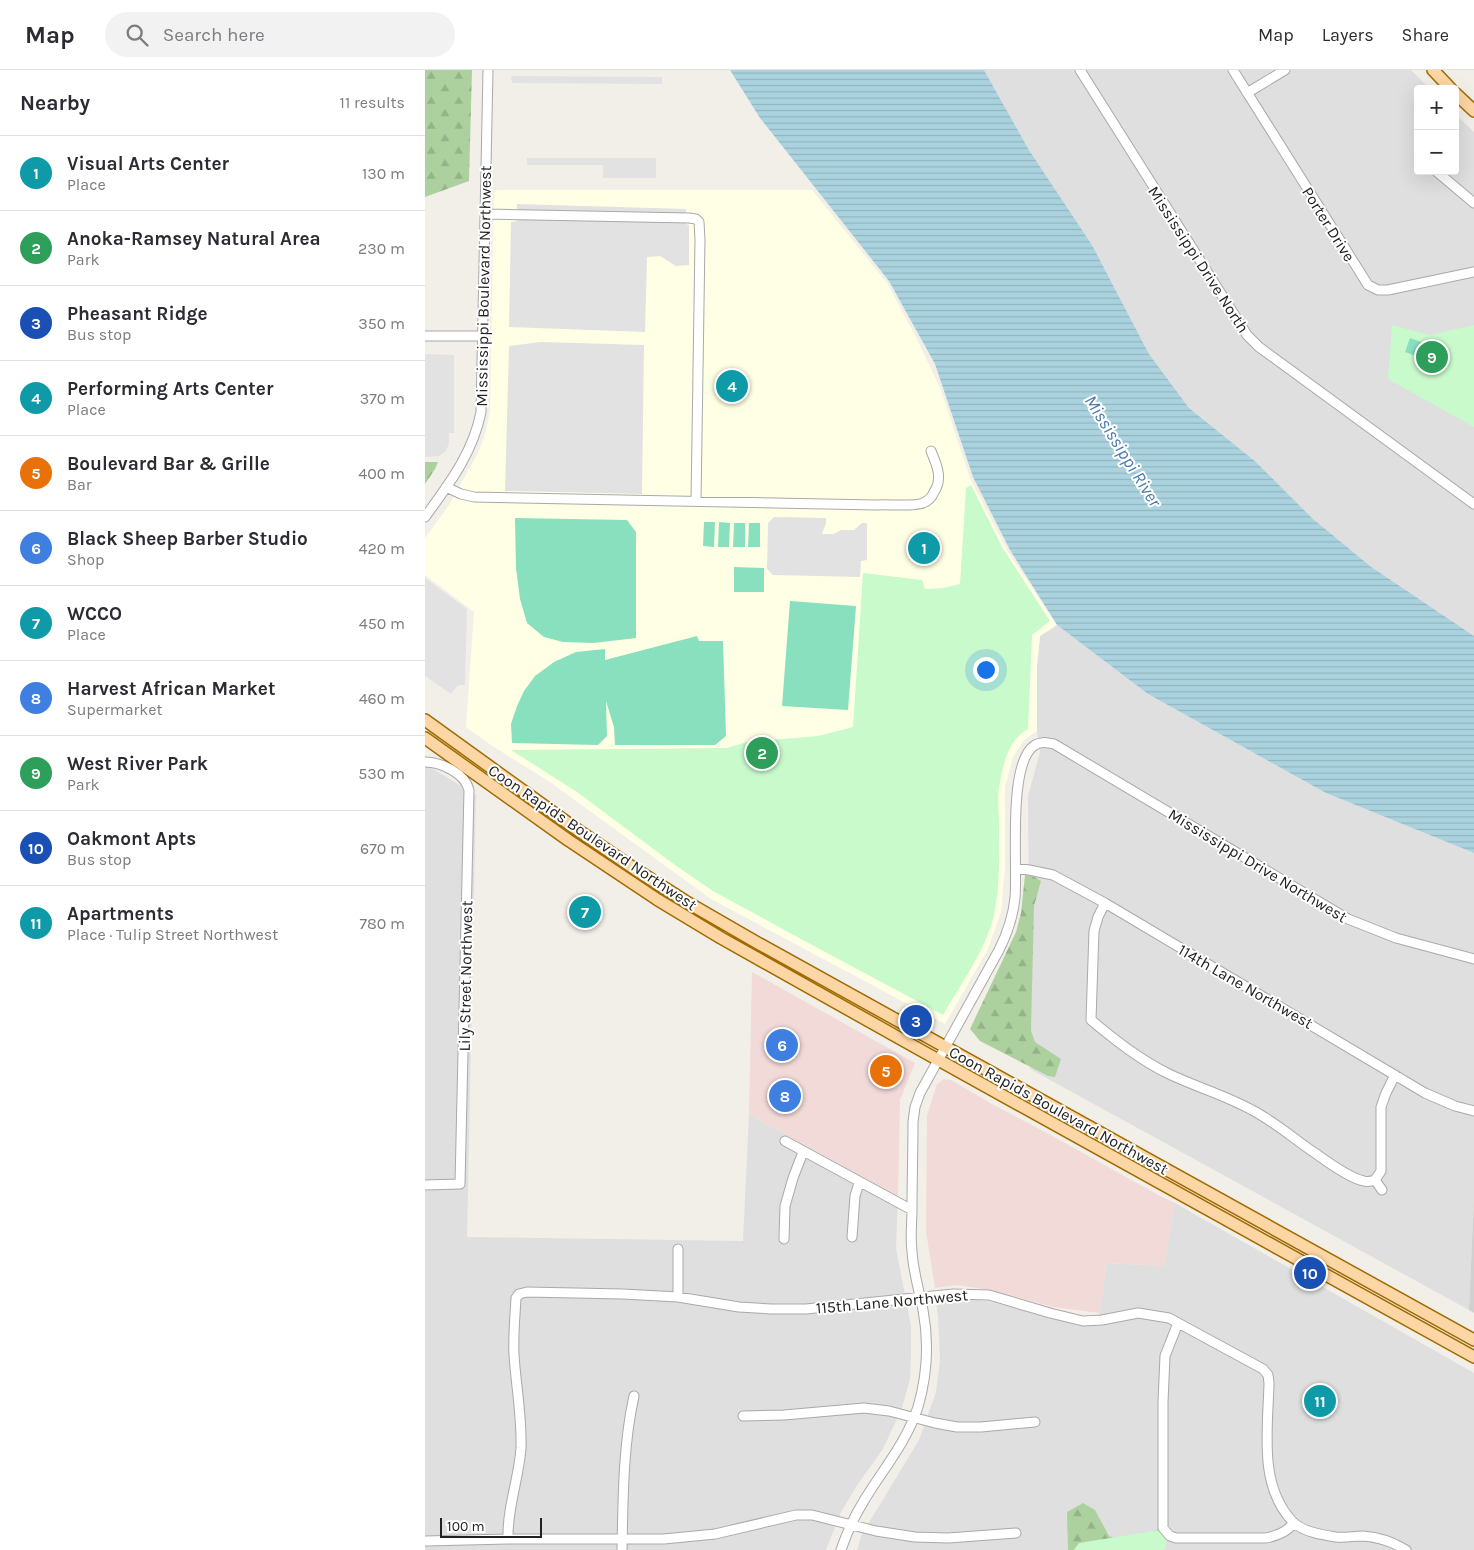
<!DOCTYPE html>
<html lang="en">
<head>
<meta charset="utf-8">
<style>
	body { margin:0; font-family:Karla,sans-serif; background:#f2f2f3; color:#2b2b33 }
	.controls { position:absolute; right:15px; top:15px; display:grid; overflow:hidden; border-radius:5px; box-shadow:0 5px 20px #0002 }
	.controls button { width:45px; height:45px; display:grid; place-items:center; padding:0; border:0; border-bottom:1px solid #e1e1e2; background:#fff; color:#2b2b33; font:25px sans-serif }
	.scale { position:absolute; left:15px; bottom:12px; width:102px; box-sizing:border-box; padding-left:5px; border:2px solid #222; border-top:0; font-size:14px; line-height:18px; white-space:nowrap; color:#222; -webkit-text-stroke:4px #fff; paint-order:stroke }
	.you { position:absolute; left:560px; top:599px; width:18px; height:18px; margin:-12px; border:4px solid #fff; border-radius:50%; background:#1a73e8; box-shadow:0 0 0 8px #1a73e833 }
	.badge { display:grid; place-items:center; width:32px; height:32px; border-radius:50%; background:#0f766e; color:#fff; font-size:16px; font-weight:700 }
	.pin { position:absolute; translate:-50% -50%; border:2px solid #fff; box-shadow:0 1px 5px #0006 }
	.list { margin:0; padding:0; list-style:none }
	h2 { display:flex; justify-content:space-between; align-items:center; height:65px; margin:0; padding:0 20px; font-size:21px }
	h2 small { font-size:16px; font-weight:400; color:#7c7c81 }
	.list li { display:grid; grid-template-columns:32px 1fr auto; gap:15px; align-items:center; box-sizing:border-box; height:75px; padding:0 20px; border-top:1px solid #e1e1e2 }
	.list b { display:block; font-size:19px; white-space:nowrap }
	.list p { margin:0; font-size:16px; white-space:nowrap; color:#7c7c81 }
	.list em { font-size:16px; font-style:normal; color:#7c7c81 }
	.icon { flex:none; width:28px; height:28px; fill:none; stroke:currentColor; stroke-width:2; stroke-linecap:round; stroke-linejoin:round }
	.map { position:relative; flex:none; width:1049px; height:1480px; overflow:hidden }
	header { display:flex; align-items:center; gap:30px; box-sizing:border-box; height:70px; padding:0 25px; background:#fff; border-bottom:1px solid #e1e1e2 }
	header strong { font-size:24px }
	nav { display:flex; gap:28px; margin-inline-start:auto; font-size:18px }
	.search { width:350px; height:45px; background:#f2f2f3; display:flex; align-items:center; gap:12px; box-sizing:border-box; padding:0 18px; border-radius:28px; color:#7c7c81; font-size:19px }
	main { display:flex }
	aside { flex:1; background:#fff }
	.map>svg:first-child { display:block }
	.residential { fill:#e0dfdf }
	.commercial { fill:#f2dad9 }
	.education { fill:#ffffe5 }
	.religious { fill:#d0d0d0 }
	.forest { fill:url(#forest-firs) }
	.park { fill:#c8facc }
	.pitch { fill:#88e0be }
	.parking { fill:#e2e2e2 }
	.water { fill:url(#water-rules) }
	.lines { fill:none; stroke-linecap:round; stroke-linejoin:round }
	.minor-casing { stroke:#a9a9a9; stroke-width:11 }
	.major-casing { stroke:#a06b00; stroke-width:14 }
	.minor { stroke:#fff; stroke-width:9 }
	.major { stroke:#fcd6a4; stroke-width:11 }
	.labels { text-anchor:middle; stroke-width:4; stroke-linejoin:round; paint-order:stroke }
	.street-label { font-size:16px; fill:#222; stroke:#fff }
	.water-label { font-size:18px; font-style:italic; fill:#4a7aab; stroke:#fff }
</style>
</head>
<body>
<header>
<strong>Map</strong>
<div class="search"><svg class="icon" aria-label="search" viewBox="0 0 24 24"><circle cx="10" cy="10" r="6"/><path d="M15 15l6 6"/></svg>Search here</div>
<nav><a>Map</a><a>Layers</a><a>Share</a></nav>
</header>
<main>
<aside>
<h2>Nearby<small>11 results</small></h2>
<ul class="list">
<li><span class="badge" style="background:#0f9aa8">1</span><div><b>Visual Arts Center</b><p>Place</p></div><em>130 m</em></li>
<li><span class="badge" style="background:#2e9e5b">2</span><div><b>Anoka-Ramsey Natural Area</b><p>Park</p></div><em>230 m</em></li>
<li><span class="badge" style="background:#1a4fb4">3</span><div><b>Pheasant Ridge</b><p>Bus stop</p></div><em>350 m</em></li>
<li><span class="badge" style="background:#0f9aa8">4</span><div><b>Performing Arts Center</b><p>Place</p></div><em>370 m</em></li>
<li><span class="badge" style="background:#e8710a">5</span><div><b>Boulevard Bar &amp; Grille</b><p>Bar</p></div><em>400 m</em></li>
<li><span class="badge" style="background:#3f7fe0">6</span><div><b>Black Sheep Barber Studio</b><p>Shop</p></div><em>420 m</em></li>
<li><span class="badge" style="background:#0f9aa8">7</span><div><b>WCCO</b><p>Place</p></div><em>450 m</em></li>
<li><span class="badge" style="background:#3f7fe0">8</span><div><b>Harvest African Market</b><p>Supermarket</p></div><em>460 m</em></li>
<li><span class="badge" style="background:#2e9e5b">9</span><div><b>West River Park</b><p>Park</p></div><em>530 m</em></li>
<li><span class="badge" style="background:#1a4fb4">10</span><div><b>Oakmont Apts</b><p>Bus stop</p></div><em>670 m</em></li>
<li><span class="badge" style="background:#0f9aa8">11</span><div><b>Apartments</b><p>Place · Tulip Street Northwest</p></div><em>780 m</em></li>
</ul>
</aside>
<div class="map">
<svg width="1049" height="1480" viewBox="0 0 1049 1480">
	<defs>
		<pattern id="forest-firs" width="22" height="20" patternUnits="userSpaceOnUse" patternTransform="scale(1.25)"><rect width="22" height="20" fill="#add19e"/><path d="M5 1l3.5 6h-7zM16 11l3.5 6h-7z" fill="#95b388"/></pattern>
		<pattern id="water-rules" width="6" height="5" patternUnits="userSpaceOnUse" patternTransform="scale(1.25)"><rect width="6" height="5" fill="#aad3df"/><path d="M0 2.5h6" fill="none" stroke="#92b5bf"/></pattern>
	</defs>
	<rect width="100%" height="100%" fill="#f2efe9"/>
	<!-- residential -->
	<path class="residential" d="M559,0H986L1005,19H993V101H1030V44L1049,62V566L945,496L887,448L831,392L764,338L724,284L667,175L604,80Z
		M632,555L723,624L901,723L1049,783V1127L1044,1240L605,999L603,726L615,682L612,661V596L615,566Z
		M0,697H5L51,725L42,1167L318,1171L324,1044L473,1126L471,1178L486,1256V1286L485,1309L477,1338L458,1379L433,1414L416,1442L401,1480H0Z
		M750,1133L1049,1303V1480H739L742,1469L648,1480H432L437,1464L494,1370L511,1322L515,1290L513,1247L511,1231L544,1229L562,1231L658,1256H676L674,1243L682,1193L739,1196Z"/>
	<!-- commercial -->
	<path class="commercial" d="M327,902L490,993L475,1030L473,1126L324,1044Z
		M519,1009L526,1010L567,1034L631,1068L735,1126L750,1133L739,1196L682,1193L674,1243L628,1237L569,1221L532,1215L510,1218L501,1161L502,1046L512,1014Z"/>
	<!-- education -->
	<path class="education" d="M72,120H387L462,213L490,265L516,320L545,408L583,482L632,555L615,566L612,596V661L599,670L588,687L580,717V798L576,842L562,881L520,954L286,829L125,712L66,675L41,657L49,542L0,505V468L24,435L54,381L60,364L65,341L69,123Z"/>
	<!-- religious -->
	<path class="religious" d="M1049,1127V1243L1044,1240Z"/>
	<!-- forest -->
	<path class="forest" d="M0,0H47L44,111L0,127Z
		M0,392H13L10,399L0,414Z
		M600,805L608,806L616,811L609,836L606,961L610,972L636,989L630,1007L623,1006L555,971L545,959L591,862L596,843Z
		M658,1433L670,1440L684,1466L704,1474L733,1459L738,1469L733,1480H643L642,1442Z"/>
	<!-- park -->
	<path class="park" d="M967,255L1005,265L1049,255V357L963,309Z
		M546,415L577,477L625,551L607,565L603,659C583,669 577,698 574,718C572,729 574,741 574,752C574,781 575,811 570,840C563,877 537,912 518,945L376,869L288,821L250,795L152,722L86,680L302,678L322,672L393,666L428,657L438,503L497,510L500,519L518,518L535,514L541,418Z
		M735,1460L742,1469L739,1480H649L654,1473Z"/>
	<!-- pitch -->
	<path class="pitch" d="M985,268L1010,277L1005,291L980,282Z
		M90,448L202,450L211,462V568L169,573L138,572L119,567L102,553L95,529L91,498Z
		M279,452H290L289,477L278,476Z
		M294,452L305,453L304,477H293Z
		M309,453H320V477H308Z
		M324,453H335V477H323Z
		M309,497L339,498V522H309Z
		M365,531L431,536L423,640L357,636Z
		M272,566L274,571H298L301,666L290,675H190L189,657L181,631L182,666L173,675L87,673L86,654L92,636L99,621L110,606L129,592L151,582L180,579V590Z"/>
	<!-- parking -->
	<path class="parking" d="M86,6L237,7V14L87,13Z
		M102,88H231V108H178V95H102Z
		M92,134L261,139V154L264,155V195L251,196L235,186L222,187L220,262L84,257L86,152L92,151Z
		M116,272L219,275L217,424L80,421L84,276Z
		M0,284L29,285V363H24V374L20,382L14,386L0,387Z
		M349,447L401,448V453L397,464H409L416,460H429L437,453H442V490L436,491L435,507L348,505L342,499L343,453Z
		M0,508L42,539L40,615H33L26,624L0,606Z"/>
	<!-- water -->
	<path class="water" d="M305,0H559L604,80L667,175L724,284L764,338L831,392L887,448L945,496L1049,566V783L901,723L723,624L632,555L585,480L548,407L510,294L464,211L335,48Z"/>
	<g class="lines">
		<defs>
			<path id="minor" d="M655,0L822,265L834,277L1049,434
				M808,0L943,215L953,220H963L1049,202
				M822,23L860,0
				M1011,101L1049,133
				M61,144L264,148L271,149L274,152L275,170L271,431
				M0,266H58
				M21,417L36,424L49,427L451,435C462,434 489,437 498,433C503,431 507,427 509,422C518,409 512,395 506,381
				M0,447C24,414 48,383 56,342L63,0
				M0,692C16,692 40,703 44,720L35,1114L0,1115
				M591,798L604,800L628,805L680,833L1000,1023L1030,1036L1049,1041
				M680,833L673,847L669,861L666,950C690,970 715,990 744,1004C771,1017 800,1025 827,1040C850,1052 869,1069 890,1083C901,1091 927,1109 939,1111C943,1112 947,1111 950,1110
				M360,1071L487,1140
				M950,1110L956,1101V1037L961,1023L970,1005
				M950,1110L957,1120
				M427,1167L430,1126L434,1113
				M359,1169L360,1136L368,1108L378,1082
				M253,1227V1179
				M753,1253L740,1286L738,1332V1458L745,1466L751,1468H841C854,1465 861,1462 869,1453
				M318,1346L359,1345L439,1338L464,1341L510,1353L532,1357H556L610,1352
				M83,1469C82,1438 94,1408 96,1378C97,1346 91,1316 89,1285C88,1266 90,1247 91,1228L94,1224L102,1222L198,1224L253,1227L314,1237L346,1239H381L528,1224L564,1225L625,1243L658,1251L677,1250L713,1243L744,1248L838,1299L843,1305L844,1313C843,1359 833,1416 868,1452C878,1462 898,1465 911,1467C920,1468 929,1466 938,1466C954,1467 968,1472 981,1480
				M0,1471L83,1469H239L290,1464L371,1445H387L451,1461L490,1467L523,1468L591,1463
				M197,1480C198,1430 198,1375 209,1326
				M416,1480C422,1462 430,1445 440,1429C459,1398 481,1373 493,1337C502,1306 504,1272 498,1240C494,1220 488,1201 487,1181C485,1167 487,1153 487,1139C487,1110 488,1081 488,1052L490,1037L495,1023L574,880C582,864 588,847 590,828C593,796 582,692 610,675C617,671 622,673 629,674L923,849L971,868L1049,889"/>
			<path id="major" d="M1008,0L1026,19
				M1030,23L1049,41
				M0,650L147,756L210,799L260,831L331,872L1049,1270
				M0,668L143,770L233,830L296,868L499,982L1049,1287"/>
		</defs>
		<!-- minor casing -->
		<use href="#minor" class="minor-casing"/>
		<!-- major casing -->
		<use href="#major" class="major-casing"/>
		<!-- minor -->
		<use href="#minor" class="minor"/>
		<!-- major -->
		<use href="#major" class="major"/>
	</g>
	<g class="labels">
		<!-- street labels -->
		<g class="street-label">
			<text transform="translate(904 154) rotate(58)" y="6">Porter Drive</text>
			<text transform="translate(774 189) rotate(57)" y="6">Mississippi Drive North</text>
			<text transform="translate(58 216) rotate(-89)" y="6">Mississippi Boulevard Northwest</text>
			<text transform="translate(168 767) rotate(34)" y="6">Coon Rapids Boulevard Northwest</text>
			<text transform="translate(833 795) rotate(31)" y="6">Mississippi Drive Northwest</text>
			<text transform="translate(40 906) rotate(-89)" y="6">Lily Street Northwest</text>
			<text transform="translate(821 916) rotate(30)" y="6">114th Lane Northwest</text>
			<text transform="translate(634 1040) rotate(29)" y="6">Coon Rapids Boulevard Northwest</text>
			<text transform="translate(467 1231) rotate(-5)" y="6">115th Lane Northwest</text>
		</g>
		<!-- water labels -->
		<g class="water-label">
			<text transform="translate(698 381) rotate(58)" y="6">Mississippi River</text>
		</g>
	</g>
</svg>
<div class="controls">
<button>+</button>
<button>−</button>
</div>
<div class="scale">100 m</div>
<div class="you"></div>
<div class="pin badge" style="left:499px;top:478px;background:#0f9aa8">1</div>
<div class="pin badge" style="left:337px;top:683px;background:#2e9e5b">2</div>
<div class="pin badge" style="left:491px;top:951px;background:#1a4fb4">3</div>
<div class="pin badge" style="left:307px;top:316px;background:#0f9aa8">4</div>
<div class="pin badge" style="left:461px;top:1001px;background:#e8710a">5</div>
<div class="pin badge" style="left:357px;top:975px;background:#3f7fe0">6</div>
<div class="pin badge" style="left:160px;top:842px;background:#0f9aa8">7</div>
<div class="pin badge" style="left:360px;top:1026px;background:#3f7fe0">8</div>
<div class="pin badge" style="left:1007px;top:287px;background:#2e9e5b">9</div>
<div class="pin badge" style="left:885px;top:1203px;background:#1a4fb4">10</div>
<div class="pin badge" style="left:895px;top:1331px;background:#0f9aa8">11</div>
</div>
</main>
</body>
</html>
